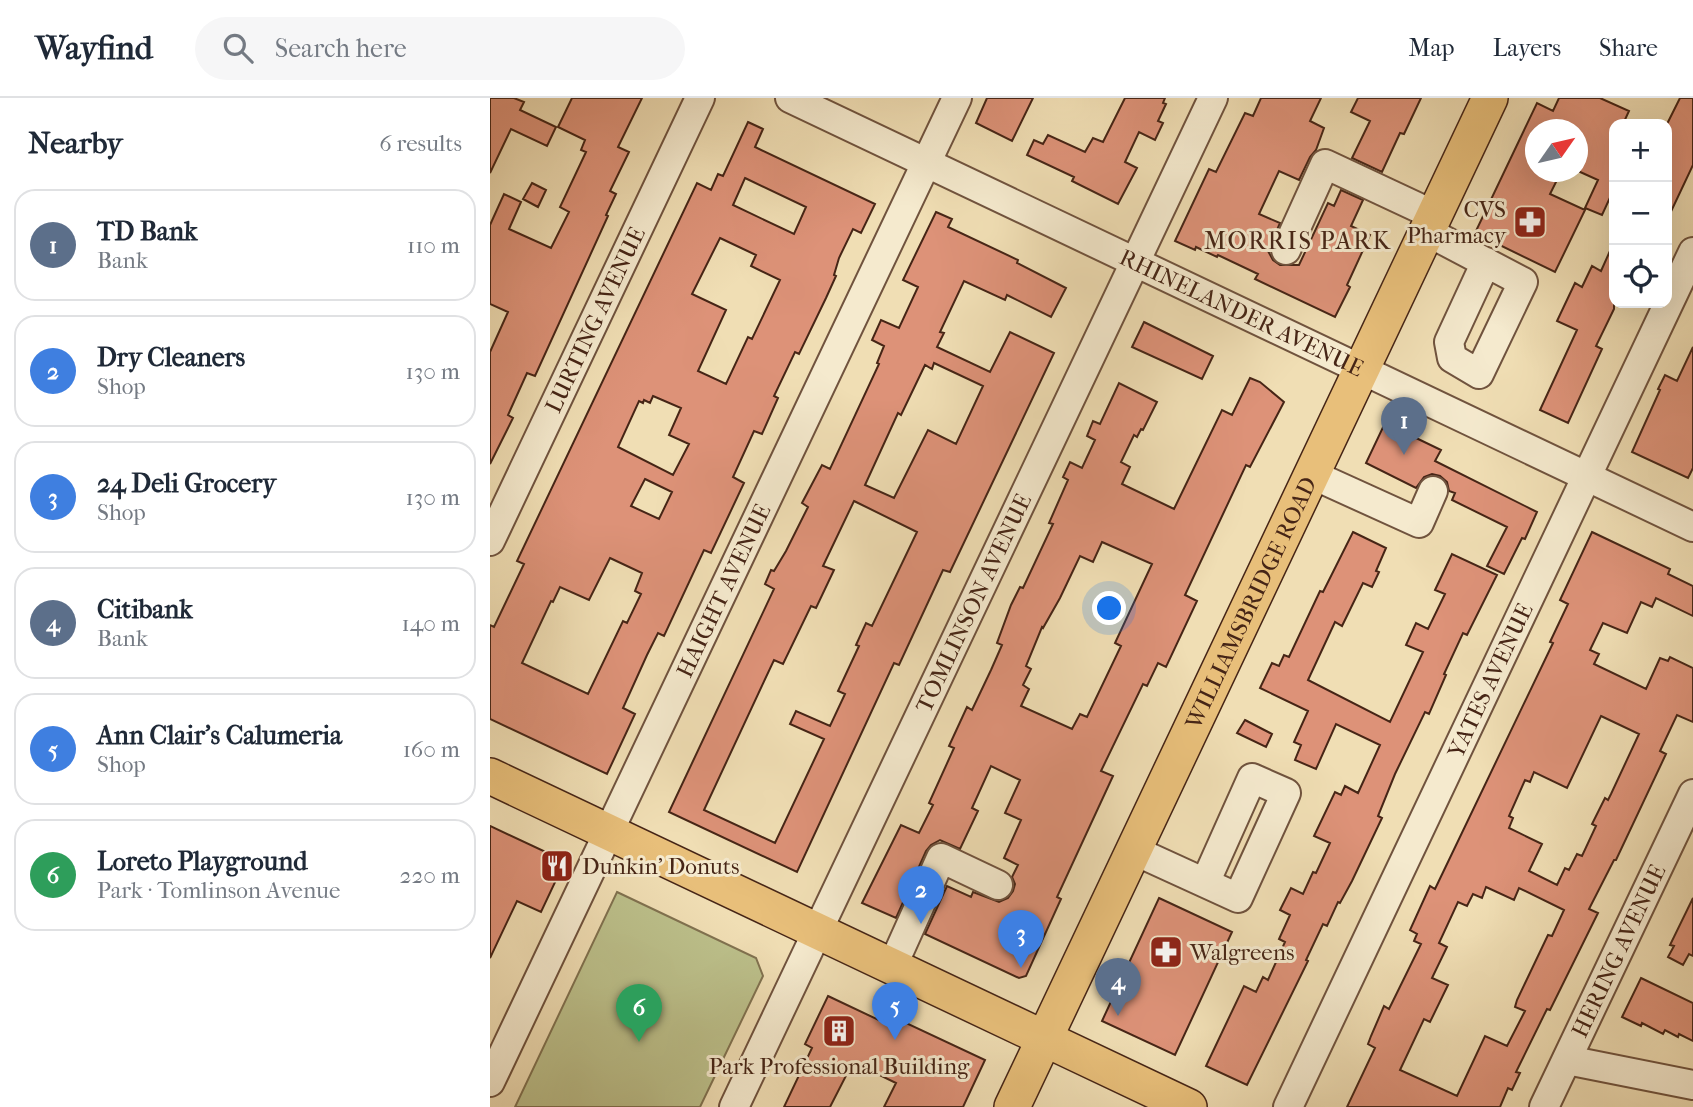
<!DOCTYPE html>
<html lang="en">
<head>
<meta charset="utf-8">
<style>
	body { margin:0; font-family:"IM FELL French Canon",serif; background:#f6f6f7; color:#1f2937 }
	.controls { position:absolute; right:21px; top:21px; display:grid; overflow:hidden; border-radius:14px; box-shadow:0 7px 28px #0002 }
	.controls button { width:63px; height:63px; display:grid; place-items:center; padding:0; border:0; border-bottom:2px solid #e0e1e3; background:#fff; color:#1f2937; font:35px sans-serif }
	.compass { position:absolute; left:1035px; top:21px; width:63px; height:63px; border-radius:50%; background:#fff; box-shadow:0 7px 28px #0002; rotate:56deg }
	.you { position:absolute; left:620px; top:511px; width:24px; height:24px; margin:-18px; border:5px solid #fff; border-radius:50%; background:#1a73e8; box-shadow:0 0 0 10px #1a73e833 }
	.badge { display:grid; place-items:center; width:46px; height:46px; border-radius:50%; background:#8f2418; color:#fff; font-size:23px; font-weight:700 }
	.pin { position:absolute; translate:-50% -58px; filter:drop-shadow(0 2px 4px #0008) }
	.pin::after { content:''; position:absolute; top:37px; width:24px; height:21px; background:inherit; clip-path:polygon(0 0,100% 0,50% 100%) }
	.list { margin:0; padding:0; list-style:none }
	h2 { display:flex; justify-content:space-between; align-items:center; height:91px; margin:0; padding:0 28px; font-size:30px }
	h2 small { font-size:23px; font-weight:400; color:#747a83 }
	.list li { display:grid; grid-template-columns:46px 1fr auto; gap:21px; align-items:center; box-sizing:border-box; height:112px; margin:0 14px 14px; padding:0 14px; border:2px solid #e0e1e3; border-radius:21px }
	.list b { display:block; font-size:26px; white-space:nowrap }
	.list p { margin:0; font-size:23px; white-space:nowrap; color:#747a83 }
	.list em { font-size:23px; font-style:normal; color:#747a83 }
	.icon { flex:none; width:38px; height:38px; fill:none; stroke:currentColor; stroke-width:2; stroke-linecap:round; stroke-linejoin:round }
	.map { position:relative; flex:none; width:1203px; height:1009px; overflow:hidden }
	header { display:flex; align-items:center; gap:42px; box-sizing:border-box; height:98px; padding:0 35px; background:#fff; border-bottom:2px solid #e0e1e3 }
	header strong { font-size:33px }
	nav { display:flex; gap:38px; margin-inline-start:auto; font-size:24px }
	.search { width:490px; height:63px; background:#f6f6f7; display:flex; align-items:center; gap:18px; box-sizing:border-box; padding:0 24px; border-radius:38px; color:#747a83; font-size:26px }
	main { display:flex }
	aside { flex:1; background:#fff }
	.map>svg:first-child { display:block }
	.green { fill:#bcc08b; stroke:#817250; stroke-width:2 }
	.building { fill:#dd9278; stroke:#462516; stroke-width:2; fill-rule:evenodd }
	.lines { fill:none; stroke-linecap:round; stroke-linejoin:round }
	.minor-casing { stroke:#70533e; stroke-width:32 }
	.major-casing { stroke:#462516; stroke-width:38 }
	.minor { stroke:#f5eace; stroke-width:28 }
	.major { stroke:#e8bf7a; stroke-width:35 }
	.labels { text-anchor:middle; stroke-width:6; stroke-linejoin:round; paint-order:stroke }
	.poi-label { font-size:23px; fill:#462516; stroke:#f5eace; text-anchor:start }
	.street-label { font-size:23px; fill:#462516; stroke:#f5eace }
	.neighbourhood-label { font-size:24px; letter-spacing:2px; fill:#462516; stroke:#f5eace }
</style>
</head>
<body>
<header>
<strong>Wayfind</strong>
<div class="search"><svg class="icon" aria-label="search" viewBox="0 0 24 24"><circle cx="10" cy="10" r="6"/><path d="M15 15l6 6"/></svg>Search here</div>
<nav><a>Map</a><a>Layers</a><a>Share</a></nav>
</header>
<main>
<aside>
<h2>Nearby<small>6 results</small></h2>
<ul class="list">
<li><span class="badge" style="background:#5c6f8a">1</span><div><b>TD Bank</b><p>Bank</p></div><em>110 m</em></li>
<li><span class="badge" style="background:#3f7fe0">2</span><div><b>Dry Cleaners</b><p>Shop</p></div><em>130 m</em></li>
<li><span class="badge" style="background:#3f7fe0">3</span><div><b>24 Deli Grocery</b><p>Shop</p></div><em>130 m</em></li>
<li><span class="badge" style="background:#5c6f8a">4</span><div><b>Citibank</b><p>Bank</p></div><em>140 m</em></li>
<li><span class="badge" style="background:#3f7fe0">5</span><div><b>Ann Clair's Calumeria</b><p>Shop</p></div><em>160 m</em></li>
<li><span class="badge" style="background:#2e9e5b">6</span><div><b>Loreto Playground</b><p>Park · Tomlinson Avenue</p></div><em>220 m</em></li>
</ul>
</aside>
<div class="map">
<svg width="1203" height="1009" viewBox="0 0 1203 1009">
	<rect width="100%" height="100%" fill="#f0deb4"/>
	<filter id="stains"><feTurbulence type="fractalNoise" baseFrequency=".00286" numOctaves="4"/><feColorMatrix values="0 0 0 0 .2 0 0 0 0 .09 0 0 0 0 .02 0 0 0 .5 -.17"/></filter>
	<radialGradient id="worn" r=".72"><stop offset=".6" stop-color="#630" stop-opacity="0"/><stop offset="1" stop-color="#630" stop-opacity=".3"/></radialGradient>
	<!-- green -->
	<path class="green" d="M127,794L266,860L273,878L210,1009H25Z"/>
	<!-- building -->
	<path class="building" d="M0,0H24L34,4L30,12L66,29L57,48L21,31L0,75Z
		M82,0H152L128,49L139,54L120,93L126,96L116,117L118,118L45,278L37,275L18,317L23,320L0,366V254L18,214L0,206V127L14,96L31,104L19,131L61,150L79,114L70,109L96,54L91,52L95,42L68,29Z
		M497,0H543L522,43L486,25Z
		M635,0H675L673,5L676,6L668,23L673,25L665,42L649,34L635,64L647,70L628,106L582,83L584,79L537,57L544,42L553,46L558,37L595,54L603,40L613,44Z
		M771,0H831L820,23L834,30L826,52L820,59L809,82L789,73L769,116L790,125L778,153L783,162L790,167H809L838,105L844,108L851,92L873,102L861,128L880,137L857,187L860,189L845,219L765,181L768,176L728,157L727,159L706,149L705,152L685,143L719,71L726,74L755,15L763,18Z
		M868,0H931L914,36L910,35L892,74L862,60L880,23L861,14Z
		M1069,0H1110L1139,13L1133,26H1124V91L1112,117L1095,110L1108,82L1088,73V32H1046V74H1071L1060,96L1095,112L1065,174L985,135L1047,5L1063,13Z
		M1190,0H1203V67L1177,122V26Z
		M258,24L273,31L265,49L385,106L371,135L363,131L349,160L344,177L346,178L336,200L309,256L305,254L284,298L288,300L272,336L264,333L243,379L254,385L221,455L214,452L174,538L168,535L157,557L133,610L145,616L117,676L0,621V527L4,529L34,466L27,463L207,85L221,92L228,76L233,78ZM255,80L316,109L304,136L243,107ZM230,140L266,157L261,168L290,182L262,241L258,239L236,286L208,273L236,212L202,196ZM163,298L191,310L179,337L199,346L183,377L128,349L149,303L153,305L154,302L160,305ZM155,381L182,394L169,421L141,408ZM120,460L152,475L145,493L151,496L137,525L133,523L98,596L32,565L61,503L63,504L70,489L99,502Z
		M42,85L56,92L48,109L33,101Z
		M446,114L462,121L458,129L528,162L527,165L576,190L561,219L517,197L515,202L474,183L450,234L454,235L447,249L500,274L520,234L564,255L460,474L453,472L409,567L404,565L307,774L179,714L284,491L275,486L281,472L284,473L296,453L318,409L312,405L332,367L340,371L389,266L387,265L394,248L382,242L391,222L409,230L428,189L413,182ZM444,265L493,288L466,346L438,332L404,400L375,387L408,315L411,317L435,267L442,271ZM364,403L427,434L382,528L376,525L366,547L369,548L348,593L355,596L340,628L306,613L300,626L334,641L285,745L214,712L284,562L293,566L321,508L326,510L344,472L333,468Z
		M1124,144V211L1106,248L1112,251L1078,325L1050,312L1087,232L1067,223L1085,185L1092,189L1102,168L1111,173Z
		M654,224L723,258L712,281L642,249Z
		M1203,249V370L1198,380L1142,354L1170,292L1168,291L1175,277L1187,283Z
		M760,280L770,284L794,304L760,369L756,367L695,497L707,503L676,569L668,565L657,588L653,586L611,673L623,678L567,799L571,801L536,878L529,880L435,836L457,788L481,799L483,794L509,804L518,800L523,793L525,786L522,779L528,767L514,760L531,722L515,715L530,682L501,668L482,710L488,713L470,751L450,742L441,747L436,753L406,820L372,805L411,727L429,735L443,707L439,705L464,650L459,648L477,609L482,612L501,572L512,547L507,545L521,507L530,489L533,490L563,426L559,425L578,382L573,379L580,364L592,370L605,342L597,338L603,323L610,326L629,285L667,304L653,332L651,331L647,339L644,337L631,364L640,369L632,386L684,411L732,312L742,317ZM612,444L662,466L625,545L631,548L597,619L590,616L582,631L531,608L539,591L533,587L541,571L536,568L552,529L553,530L570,500L590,458L603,464Z
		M895,325L951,352L945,363L1047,414L1035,441L1032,440L1014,476L997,468L1017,429L962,402L965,395L959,393L957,384L950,378L942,376L934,379L926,390L876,365Z
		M863,434L896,450L886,473L889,474L882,489L873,485L852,528L845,524L818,582L900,624L933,554L916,547L926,525L938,531L955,496L945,492L962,456L1007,477L977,537L973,535L954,576L956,577L939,616L935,614L905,676L888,718L892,720L862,783L850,805L848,804L837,828L833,826L816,862L818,863L757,987L716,968L754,888L766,894L773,879L778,882L795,844L789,841L800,817L790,812L801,790L813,796L823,774L826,775L840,745L824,738L845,694L851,697L855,688L868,695L890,647L846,626L826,671L805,662L811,647L804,644L818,613L770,590L782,565L789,568L794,557L799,559L830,493L833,494Z
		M1102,434L1180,471L1178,476L1203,488V518L1166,500L1162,509L1151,504L1137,535L1113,525L1100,552L1109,556L1104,566L1156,591L1170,560L1178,563L1180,559L1203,570V624L1187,617L1170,653L1176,656L1126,762H1124L1099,811L1108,815L1060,912L1057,911L1026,974L1030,975L1022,992L1018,990L1010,1009H857L885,950L878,946L881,938L894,908L899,911L931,846L924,843L927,836L920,832L940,788L945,791L1063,545L1060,544L1078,506L1070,502ZM1111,618L1149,636L1121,696L1118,702L1115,700L1102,726L1106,728L1092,758L1087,756L1079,772L1075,770L1067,787L1039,773L1052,746L1019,730L1023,720L1019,718L1035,682L1040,684L1044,674L1077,690ZM996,789L1024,802L1029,790L1074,812L1062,838L1058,837L1027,902L1025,909L1035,913L1017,948L995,938L967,998L910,972L934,921L940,924L958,887L942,880L957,849L949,845L968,804L977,808L983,796L992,800Z
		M755,622L782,636L776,649L747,635Z
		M0,728L75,763L51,814L27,803L0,860Z
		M669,800L742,834L685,957L612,923Z
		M1203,800V858L1199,856L1193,867L1178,859L1184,848L1180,847Z
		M1151,880L1203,905V943L1189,936L1188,939L1175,932L1173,936L1152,925L1151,928L1132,919Z
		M338,898L395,925L399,917L495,962L473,1009H394L406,985L363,964L340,1009H294L322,950L315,946Z"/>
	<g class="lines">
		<defs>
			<g id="minor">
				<path id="s1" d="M300,0L1203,429"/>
				<path d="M936,133L1033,184L989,276L962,260L959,244L996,164"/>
				<path d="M796,152L835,66L944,117"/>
				<path d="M821,376L929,425L943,393"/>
				<path id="s2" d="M0,443L210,0"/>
				<path d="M643,752C678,768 713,784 748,800L796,695L762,680L715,785"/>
				<path d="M402,869L451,760L508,787"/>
				<path d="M1077,962L1203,987"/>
				<path id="s3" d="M0,984L467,0"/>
				<path id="s4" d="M244,1009L723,0"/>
				<path id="s5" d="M798,1009L1203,154"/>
				<path id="s6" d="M1054,1009L1203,696"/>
			</g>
			<g id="major">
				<path d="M0,678L699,1009"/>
				<path id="s7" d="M522,1009L1000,0"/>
			</g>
		</defs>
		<!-- minor casing -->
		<use href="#minor" class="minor-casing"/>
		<!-- major casing -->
		<use href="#major" class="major-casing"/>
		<!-- minor -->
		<use href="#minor" class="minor"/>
		<!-- major -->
		<use href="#major" class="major"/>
	</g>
	<!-- icons -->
	<defs>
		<symbol id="pharmacy-square" viewBox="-11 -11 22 22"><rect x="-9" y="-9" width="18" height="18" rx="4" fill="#8f2418" stroke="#f5eace"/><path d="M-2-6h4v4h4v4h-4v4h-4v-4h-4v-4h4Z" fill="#fff"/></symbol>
		<symbol id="restaurant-square" viewBox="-11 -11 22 22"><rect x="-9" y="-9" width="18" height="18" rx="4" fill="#8f2418" stroke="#f5eace"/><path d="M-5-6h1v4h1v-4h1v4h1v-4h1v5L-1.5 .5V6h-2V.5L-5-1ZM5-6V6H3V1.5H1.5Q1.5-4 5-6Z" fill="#fff"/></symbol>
		<symbol id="building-square" viewBox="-11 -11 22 22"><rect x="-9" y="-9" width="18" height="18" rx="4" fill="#8f2418" stroke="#f5eace"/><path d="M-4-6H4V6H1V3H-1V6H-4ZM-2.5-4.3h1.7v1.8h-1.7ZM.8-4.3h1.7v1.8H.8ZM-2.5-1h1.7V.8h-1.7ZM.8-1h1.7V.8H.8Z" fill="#fff"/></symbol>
	</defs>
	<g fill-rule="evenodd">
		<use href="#pharmacy-square" x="1021" y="105" width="38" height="38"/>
		<use href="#restaurant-square" x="48" y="749" width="38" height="38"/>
		<use href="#pharmacy-square" x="657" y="835" width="38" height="38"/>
		<use href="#building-square" x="330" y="914" width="38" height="38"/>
	</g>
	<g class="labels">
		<!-- poi labels -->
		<g class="poi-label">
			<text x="1016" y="119" text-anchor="end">CVS<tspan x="1016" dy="26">Pharmacy</tspan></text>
			<text x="92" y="776">Dunkin' Donuts</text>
			<text x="700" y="862">Walgreens</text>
			<text x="349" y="976" text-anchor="middle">Park Professional Building</text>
		</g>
		<!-- street labels -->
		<g class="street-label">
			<text dy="8" stroke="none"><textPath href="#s1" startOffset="500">RHINELANDER AVENUE</textPath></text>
			<text dy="8" stroke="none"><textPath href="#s2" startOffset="245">LURTING AVENUE</textPath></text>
			<text dy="8" stroke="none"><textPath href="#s3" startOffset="544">HAIGHT AVENUE</textPath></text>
			<text dy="8" stroke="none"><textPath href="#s4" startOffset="558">TOMLINSON AVENUE</textPath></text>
			<text dy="8" stroke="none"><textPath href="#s7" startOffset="558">WILLIAMSBRIDGE ROAD</textPath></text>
			<text dy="8" stroke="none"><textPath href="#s5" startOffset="472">YATES AVENUE</textPath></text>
			<text dy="8" stroke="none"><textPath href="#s6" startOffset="173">HERING AVENUE</textPath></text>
		</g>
		<!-- neighbourhood labels -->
		<g class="neighbourhood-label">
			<text x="808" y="151">MORRIS PARK</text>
		</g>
	</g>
	<rect width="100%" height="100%" filter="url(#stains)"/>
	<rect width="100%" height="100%" fill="url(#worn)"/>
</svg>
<div class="controls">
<button>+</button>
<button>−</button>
<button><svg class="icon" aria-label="locate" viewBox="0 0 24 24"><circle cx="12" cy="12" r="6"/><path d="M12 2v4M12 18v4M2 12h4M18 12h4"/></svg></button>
</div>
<svg class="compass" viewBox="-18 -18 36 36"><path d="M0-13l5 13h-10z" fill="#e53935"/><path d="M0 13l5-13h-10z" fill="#747a83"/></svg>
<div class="you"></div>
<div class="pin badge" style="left:914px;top:357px;background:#5c6f8a">1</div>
<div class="pin badge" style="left:431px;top:826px;background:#3f7fe0">2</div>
<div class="pin badge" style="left:531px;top:870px;background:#3f7fe0">3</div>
<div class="pin badge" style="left:628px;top:918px;background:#5c6f8a">4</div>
<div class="pin badge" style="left:405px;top:942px;background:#3f7fe0">5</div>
<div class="pin badge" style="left:149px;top:944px;background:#2e9e5b">6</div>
</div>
</main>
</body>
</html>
